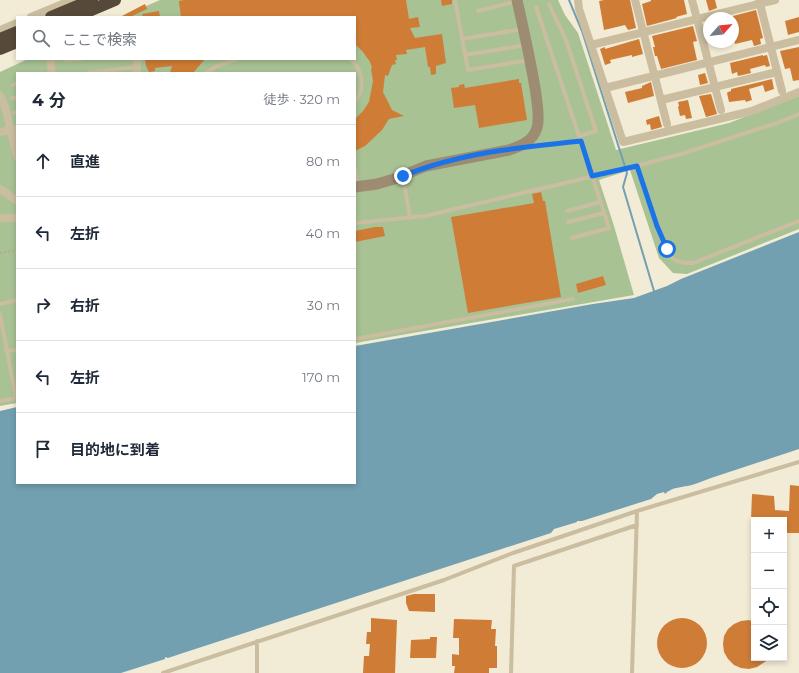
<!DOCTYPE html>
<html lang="ja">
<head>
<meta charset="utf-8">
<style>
	body { margin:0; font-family:Montserrat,"Noto Sans JP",sans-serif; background:#f2f2f3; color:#1f2937 }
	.controls { position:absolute; right:12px; bottom:12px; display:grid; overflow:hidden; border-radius:0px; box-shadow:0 2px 6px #0003 }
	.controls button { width:36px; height:36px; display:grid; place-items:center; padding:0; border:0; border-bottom:1px solid #e0e1e3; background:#fff; color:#1f2937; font:20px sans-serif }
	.compass { position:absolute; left:703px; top:12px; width:36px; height:36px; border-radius:50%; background:#fff; box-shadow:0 2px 6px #0003; rotate:63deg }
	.stop { position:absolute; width:12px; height:12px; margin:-9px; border:3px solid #1a73e8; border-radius:50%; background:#fff }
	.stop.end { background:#1a73e8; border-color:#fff; box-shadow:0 1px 4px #0008 }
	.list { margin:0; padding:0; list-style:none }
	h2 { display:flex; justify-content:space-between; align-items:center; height:52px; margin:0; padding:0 16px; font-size:17px }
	h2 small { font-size:13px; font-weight:400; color:#747a83 }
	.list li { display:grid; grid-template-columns:26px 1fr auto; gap:12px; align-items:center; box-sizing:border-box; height:72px; padding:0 16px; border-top:1px solid #e0e1e3 }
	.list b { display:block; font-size:15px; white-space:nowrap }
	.list em { font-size:13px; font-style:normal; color:#747a83 }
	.icon { flex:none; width:22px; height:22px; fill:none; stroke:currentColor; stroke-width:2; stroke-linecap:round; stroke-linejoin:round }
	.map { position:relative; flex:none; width:799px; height:673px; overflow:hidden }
	.search { position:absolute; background:#fff; box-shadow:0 2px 6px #0003; left:16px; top:16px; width:340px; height:44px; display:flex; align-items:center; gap:10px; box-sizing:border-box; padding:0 14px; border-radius:0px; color:#747a83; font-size:15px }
	.panel { position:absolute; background:#fff; box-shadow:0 2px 6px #0003; left:16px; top:72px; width:340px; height:412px; border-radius:0px }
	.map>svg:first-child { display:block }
	.green { fill:#a8c294 }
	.water { fill:#72a0b1 }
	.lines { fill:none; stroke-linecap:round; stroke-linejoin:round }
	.stream { stroke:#72a0b1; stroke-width:2 }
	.building { fill:#cf7d36 }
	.path { stroke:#b6a78b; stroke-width:1.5; stroke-dasharray:2 2; stroke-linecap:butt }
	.lane { stroke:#cabda0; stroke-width:4 }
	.street { stroke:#cabda0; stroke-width:8 }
	.secondary { stroke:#9e8c72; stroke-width:11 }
	.highway { stroke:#56493a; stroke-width:12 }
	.route { stroke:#1a73e8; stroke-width:5 }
</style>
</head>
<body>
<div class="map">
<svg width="799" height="673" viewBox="0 0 799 673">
	<rect width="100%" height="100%" fill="#f2ebd5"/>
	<!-- green -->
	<path class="green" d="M160,0H558L565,15L578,33L616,150L729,123L799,96V229L687,274L673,273L659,258L630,170L599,180L614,226L634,295L355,343V73H17V403L0,406V72L28,59H355V17H121Z"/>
	<!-- water -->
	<path class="water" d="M799,232V449L711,478C705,480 699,483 692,485C684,487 671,487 665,494L664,492L657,494L651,499L582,521H577V522L574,523L554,529L551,533L183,653L168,658L165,657V659L121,673H0V411L17,407V483H355V346L593,304L634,298L667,286L681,279Z"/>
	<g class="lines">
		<!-- stream -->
		<path class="stream" d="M569,0L582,31L627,173L623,187L654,291"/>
	</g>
	<!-- building -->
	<path class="building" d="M184,0H406L409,19L418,17L420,27L410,28L415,38L442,34L446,63L436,66V74L431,75L430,67H428L425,47L406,50L407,54L396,55L397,60H395L396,64L392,65L388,76L385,75L383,92L392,110L404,116L389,119L382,130L365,146L355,151V119L363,111L369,102L373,81L371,69L372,68L370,62L363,52L355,44V17H181L179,3V1Z
		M441,0H452V4L442,6Z
		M604,0H630L636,28L628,30L625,25L604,30L599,1Z
		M651,0H684L687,14L676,17L677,18L647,26L642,4L651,1Z
		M706,0H715L717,8L709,11Z
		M145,4L147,9L130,17H120Z
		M756,10L763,38L760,39L761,44L754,46L752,40L735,44L733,37V18H725Z
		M159,11L160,17H143L142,14Z
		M799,17V32L788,35L785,21Z
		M693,26L697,41L693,42L697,60L661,69L657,56H655L653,47H655L652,36Z
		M639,39L643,54L632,57V55L610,60L611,63L605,65L600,49L605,47V49Z
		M799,47V80L793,81L790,68L785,69L780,51Z
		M763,55V56L767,55L770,66L766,67L765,65L750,69L751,73L738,76L737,72L732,74L730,63Z
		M145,59H205L193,73H170L172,66L155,68V71L149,72L146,66Z
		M705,73L708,83L700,85L698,75Z
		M519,79V83H521L527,120L479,128L475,105L454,108L451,88L459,87V85L464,84L465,88Z
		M772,79L774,89L765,92L763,85L749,89L752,100L746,102L745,100L729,102L727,93L728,92L731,91V89Z
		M651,82L654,96L628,103L625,92L642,88V86Z
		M711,94L717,114L706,117L699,96Z
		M688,100L692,118L686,119L685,115L680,116L678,107L679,106L678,102Z
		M659,116L662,127L651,130L650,124L647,125L646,120Z
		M541,192L543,201H545L561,297L468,313L451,217L534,203L532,194Z
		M375,227H383L385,236L355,242V231Z
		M603,276L606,285L578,293L576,284Z
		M790,485L799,486V533H784V520H751L752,494L774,496L775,510L789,511Z
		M414,594H435V612L409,611L406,603V596Z
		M657 643a25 25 0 1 1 50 0a25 25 0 1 1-50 0Z
		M371,618L397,620L395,673H363L364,656H369L370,644H366L367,632H371Z
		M454,619L492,620L491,629H496L495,646H497V668H489V673H454L455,666H452V654L459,655V638H453Z
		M749,620L754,622V658H771L757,667L749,669L741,668L734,665L728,659L724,652L723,644L724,636L728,629L734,624L741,621Z
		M430,637H437L436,658H410L411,640L430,639Z"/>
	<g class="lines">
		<!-- path -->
		<path class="path" d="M0,253L17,250"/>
		<!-- lane -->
		<path class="lane" d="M455,0L468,70L530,60
			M549,4L566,40L596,131L579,136
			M536,7L580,139
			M478,11L517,1
			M462,39L523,29
			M465,55L526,45
			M68,59L65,60L82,59
			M351,59C362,70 366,90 355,101
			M88,73L137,67
			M206,73L217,66L237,59
			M13,85L17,83
			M12,98H17
			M14,113H17
			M526,147L581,141L609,228L572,238
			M637,166C642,181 663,252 673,259C679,263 686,263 693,263L799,221
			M355,168L358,187
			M403,176L410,218
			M567,211L600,202
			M568,222L604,213
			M355,223L425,216L637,166L681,154L780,122L799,114
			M0,304L17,300
			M0,314L16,398
			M355,339L573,299
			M6,351L17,350
			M0,401L17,398
			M163,673L444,580L513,553L637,511L799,462
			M257,673V641
			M511,673L514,566L637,525
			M632,673L637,511"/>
		<!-- street -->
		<path class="street" d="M578,0L579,9L623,142L752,111L799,92
			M635,0L667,124
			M692,0L721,110
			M759,0L782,91
			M31,17L72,0
			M0,30L17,23
			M591,45L775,0
			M50,59L52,73
			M137,73V59
			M605,88L799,40
			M0,95L5,107L17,156
			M661,100L777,72
			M0,132L17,129
			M0,189L17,201
			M0,218H17"/>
		<!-- secondary -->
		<path class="secondary" d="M355,187L377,184L394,179L426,166L509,150C521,146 533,141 537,128C540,118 537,104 536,94C531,62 524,31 517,0"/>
		<!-- highway -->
		<path class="highway" d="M51,17L92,0
			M75,17L115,0
			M0,39L17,32
			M0,49L17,42"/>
	</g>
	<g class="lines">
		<!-- route -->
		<path class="route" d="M403,176C459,153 521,147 581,141L592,176L637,166L657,226L667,249"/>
	</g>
</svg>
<div class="controls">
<button>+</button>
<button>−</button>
<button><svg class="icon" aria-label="locate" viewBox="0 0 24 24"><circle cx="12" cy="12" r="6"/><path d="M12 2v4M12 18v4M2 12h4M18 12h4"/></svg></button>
<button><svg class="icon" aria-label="layers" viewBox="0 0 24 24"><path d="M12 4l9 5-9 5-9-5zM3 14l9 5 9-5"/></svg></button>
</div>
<svg class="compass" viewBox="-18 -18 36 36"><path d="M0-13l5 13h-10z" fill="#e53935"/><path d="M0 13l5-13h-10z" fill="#747a83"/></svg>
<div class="stop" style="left:667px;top:249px"></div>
<div class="stop end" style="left:403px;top:176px"></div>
<div class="search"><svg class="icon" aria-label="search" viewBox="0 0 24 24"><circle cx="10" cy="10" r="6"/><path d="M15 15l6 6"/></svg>ここで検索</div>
<section class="panel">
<h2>4 分<small>徒歩 · 320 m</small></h2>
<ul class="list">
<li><svg class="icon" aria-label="ahead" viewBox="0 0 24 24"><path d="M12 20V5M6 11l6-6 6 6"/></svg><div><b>直進</b></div><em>80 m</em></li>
<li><svg class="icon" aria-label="left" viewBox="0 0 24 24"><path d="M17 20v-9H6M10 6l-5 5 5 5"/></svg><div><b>左折</b></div><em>40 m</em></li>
<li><svg class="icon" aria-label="right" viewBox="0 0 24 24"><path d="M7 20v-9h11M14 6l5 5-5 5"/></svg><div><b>右折</b></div><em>30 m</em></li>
<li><svg class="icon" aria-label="left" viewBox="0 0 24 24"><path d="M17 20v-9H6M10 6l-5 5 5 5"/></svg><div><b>左折</b></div><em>170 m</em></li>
<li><svg class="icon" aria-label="arrive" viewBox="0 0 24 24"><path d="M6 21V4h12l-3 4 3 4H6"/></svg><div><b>目的地に到着</b></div></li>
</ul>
</section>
</div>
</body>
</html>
